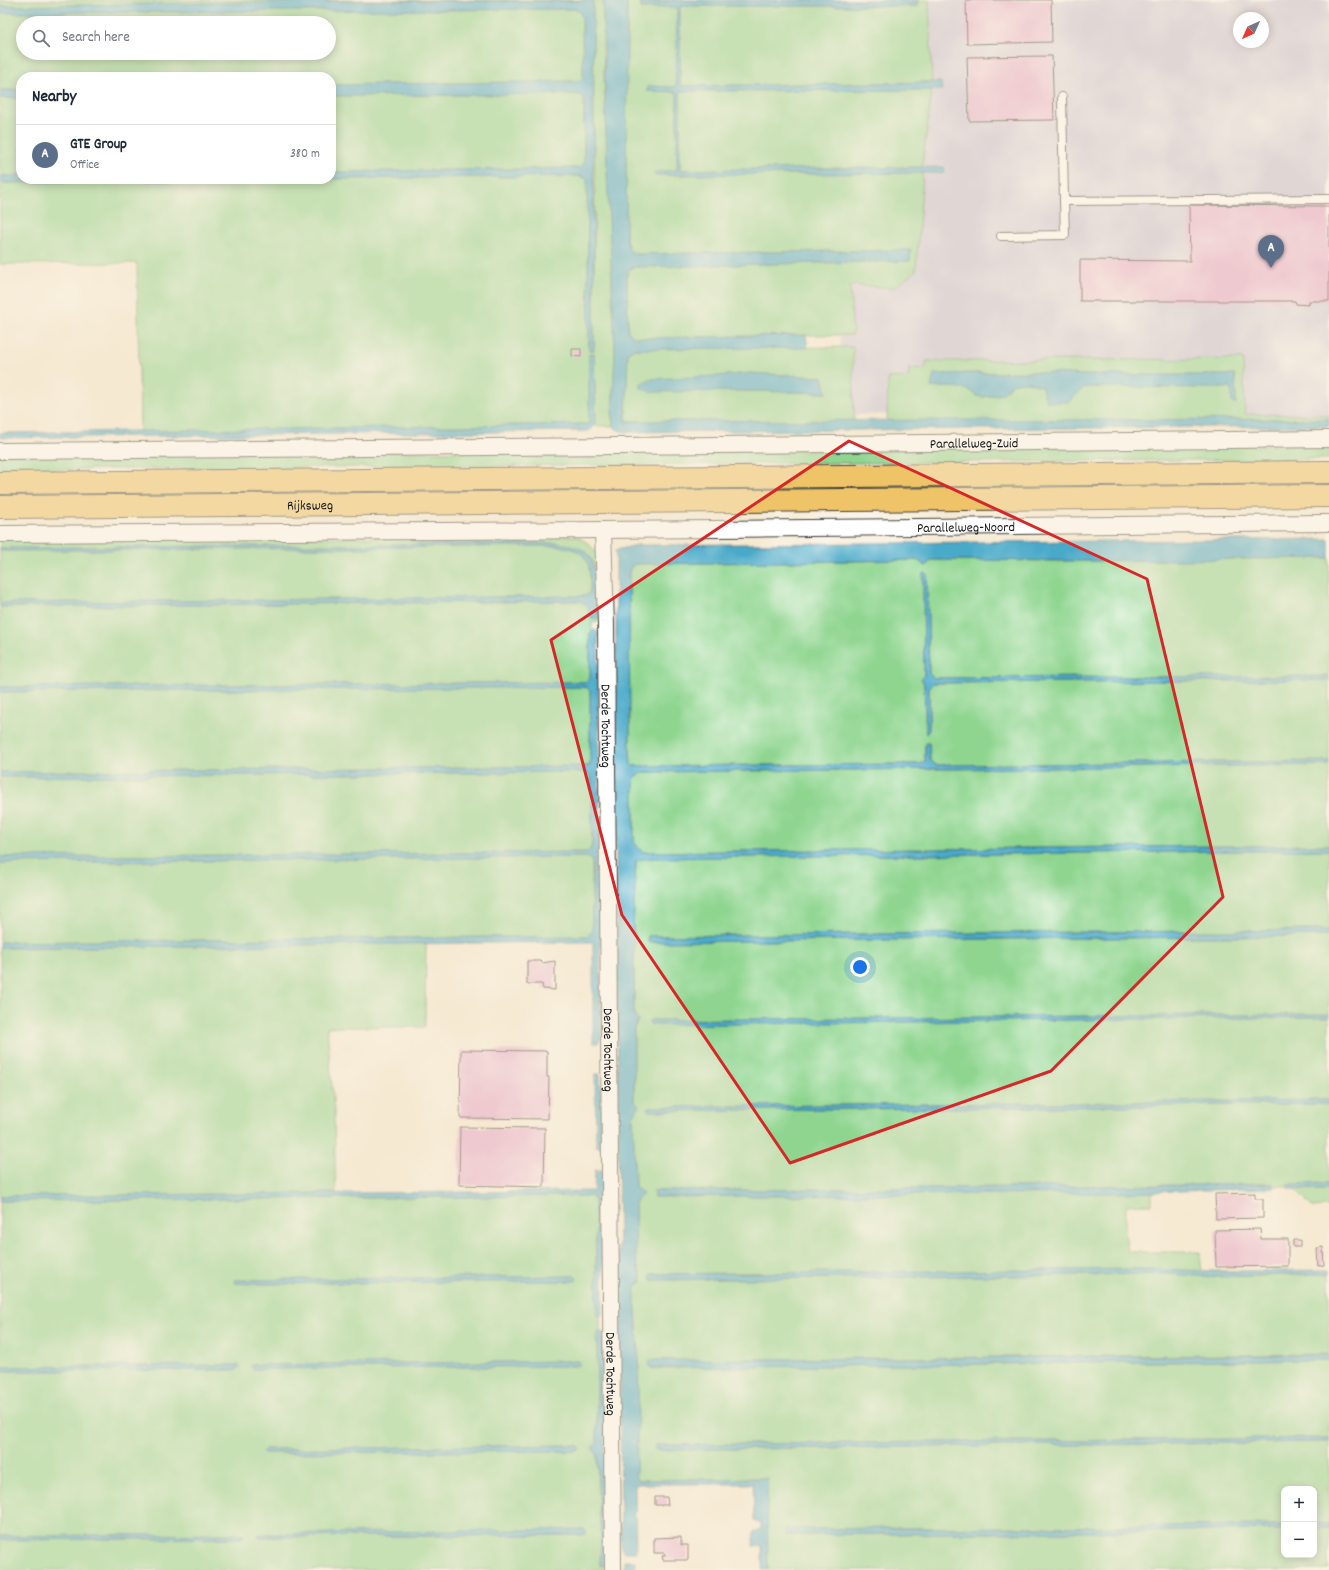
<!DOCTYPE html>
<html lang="en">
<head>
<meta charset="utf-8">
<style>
	body { margin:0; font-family:Dekko,sans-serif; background:#f2f2f3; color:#1f2937 }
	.controls { position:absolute; right:12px; bottom:12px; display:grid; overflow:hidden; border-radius:8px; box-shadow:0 2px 10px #0003 }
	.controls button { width:36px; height:36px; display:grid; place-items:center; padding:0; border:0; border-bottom:1px solid #e0e1e3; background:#fff; color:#1f2937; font:20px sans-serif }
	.compass { position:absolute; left:1233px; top:12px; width:36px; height:36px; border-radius:50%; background:#fff; box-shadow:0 2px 10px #0003; rotate:225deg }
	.you { position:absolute; left:860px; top:967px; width:14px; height:14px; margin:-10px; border:3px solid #fff; border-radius:50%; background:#1a73e8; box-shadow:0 0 0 6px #1a73e833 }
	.badge { display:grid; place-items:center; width:26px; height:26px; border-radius:50%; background:#b5179e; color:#fff; font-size:13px; font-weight:700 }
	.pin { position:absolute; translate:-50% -33px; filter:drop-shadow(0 1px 2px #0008) }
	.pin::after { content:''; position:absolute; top:21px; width:14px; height:12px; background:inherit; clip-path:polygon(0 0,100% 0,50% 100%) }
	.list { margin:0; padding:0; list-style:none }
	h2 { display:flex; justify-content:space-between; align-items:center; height:52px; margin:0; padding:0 16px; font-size:17px }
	h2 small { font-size:13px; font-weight:400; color:#747a83 }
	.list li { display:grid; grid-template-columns:26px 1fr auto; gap:12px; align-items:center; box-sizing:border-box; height:60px; padding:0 16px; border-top:1px solid #e0e1e3 }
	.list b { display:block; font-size:15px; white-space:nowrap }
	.list p { margin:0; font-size:13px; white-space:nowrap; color:#747a83 }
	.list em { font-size:13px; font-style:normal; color:#747a83 }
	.icon { flex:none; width:22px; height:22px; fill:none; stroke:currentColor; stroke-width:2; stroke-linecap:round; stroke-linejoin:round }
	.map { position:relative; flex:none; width:1329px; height:1570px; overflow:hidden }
	.search { position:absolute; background:#fff; box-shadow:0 2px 10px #0003; left:16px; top:16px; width:320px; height:44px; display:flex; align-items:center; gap:10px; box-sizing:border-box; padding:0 14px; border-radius:22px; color:#747a83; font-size:15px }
	.panel { position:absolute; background:#fff; box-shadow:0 2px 10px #0003; left:16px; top:72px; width:320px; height:112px; border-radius:16px }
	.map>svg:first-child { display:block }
	.industrial { fill:#c6c0da; fill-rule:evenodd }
	.green { fill:#8fd590; stroke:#567856; fill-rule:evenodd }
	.water { fill:#4aa9c9; stroke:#336272 }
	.building { fill:#e6a2ce }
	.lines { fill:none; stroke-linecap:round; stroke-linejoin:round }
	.service-casing { stroke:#3d3b37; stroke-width:10 }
	.minor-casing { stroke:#3d3b37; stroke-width:18 }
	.motorway-casing { stroke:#3d3b37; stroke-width:24 }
	.service { stroke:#fff; stroke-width:8 }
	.minor { stroke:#fff; stroke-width:16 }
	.motorway { stroke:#efc469; stroke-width:22 }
	.marked { fill:none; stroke:#d62828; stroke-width:3; stroke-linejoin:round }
	.labels { text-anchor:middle; stroke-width:3.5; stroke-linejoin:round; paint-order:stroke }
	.street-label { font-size:14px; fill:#1c1c1c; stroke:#fdfcf7 }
</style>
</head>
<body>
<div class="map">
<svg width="1329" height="1570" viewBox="0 0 1329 1570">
	<rect width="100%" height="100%" fill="#fdfcf7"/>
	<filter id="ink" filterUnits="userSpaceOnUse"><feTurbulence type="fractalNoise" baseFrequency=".025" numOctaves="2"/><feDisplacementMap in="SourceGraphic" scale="8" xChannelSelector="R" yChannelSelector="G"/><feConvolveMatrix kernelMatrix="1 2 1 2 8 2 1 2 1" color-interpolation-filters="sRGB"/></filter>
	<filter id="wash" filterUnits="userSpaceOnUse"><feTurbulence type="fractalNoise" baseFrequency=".012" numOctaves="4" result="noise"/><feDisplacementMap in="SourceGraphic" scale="16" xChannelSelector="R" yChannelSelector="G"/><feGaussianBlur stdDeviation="0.9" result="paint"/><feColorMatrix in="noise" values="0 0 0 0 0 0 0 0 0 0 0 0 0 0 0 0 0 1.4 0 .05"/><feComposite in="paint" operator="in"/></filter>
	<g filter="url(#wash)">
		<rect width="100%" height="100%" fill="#f5e9d2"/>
		<!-- industrial -->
		<path class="industrial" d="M917,0H1329V422L900,414L844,415L837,270L913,267ZM1239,18H1263V42H1239Z"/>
		<!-- green -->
		<path class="green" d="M0,0H583L581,1H360L0,6Z
			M593,0H603V52L615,353L612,417L613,426H595L594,353L589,354L590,424L140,431L137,263L0,264V183L580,176L587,179L589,350H594L595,172Z
			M627,0H676L641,3V8L677,6L676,87L648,86L647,91L677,92V170L655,172V175L923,173L916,271L894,288L850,285L853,335H806L648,338L634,337L628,332L627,274L630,269L634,267L910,261L911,250L636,254L630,251L626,240Z
			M917,0H929L932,82L680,86V6H917Z
			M563,9C572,9 579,8 582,17L583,78L579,81L331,85V77H21V90H0V13ZM23,23H329V53H23Z
			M932,90L922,167L680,170V91Z
			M575,94L583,96L584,103V164L579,168L331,172V96Z
			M0,98H21V175L0,176Z
			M853,347L854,421H626L628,352L633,349ZM751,373L827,393L641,388V384Z
			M1243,359L1245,414L1329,415V419L887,421L888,378L909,377V369L926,368V361ZM1036,372L1084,375H1235L1236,403H1232V388L1084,387L1041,386L1028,382L1014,383L1002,394L984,397L977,396C967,384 946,388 931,387L963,373Z
			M1329,445V459L0,470V455Z
			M1329,481V488L0,500V493Z
			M577,536L589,544L599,555V618L597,622H592V631L590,633V678L586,682L0,687V607L579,601L584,602L588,606L589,615C593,598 605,564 584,552C576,548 566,546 557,543L0,548V539Z
			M557,546C589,550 591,562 590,592L585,596L0,603V551Z
			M1217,558H1329V676L934,678L929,673L927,580L924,573L923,574L924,675L921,678L924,684L926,734L929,730V687L933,683L1329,680V761L936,765L930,760L929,743L925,744V761L920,764L633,766L631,764L630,752L629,572L631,567L635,564L917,560L926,566L931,560L1095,561Z
			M586,687L590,690V766L0,772V692Z
			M1329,765V845L642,852L634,842V784L635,776L644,772Z
			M584,772L591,776L592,845L590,849L587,852L0,857V777Z
			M1329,850V930L648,936V942L1329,936V1014L650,1020V1024L1329,1017V1100L649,1107V1111L1329,1104V1183L1290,1184L1289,1186H1274L1273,1184L654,1191V1197L1152,1192V1204L1126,1205L1125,1231L1128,1252H1200L1202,1271L1147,1269L652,1274L650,1276L652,1280L1168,1274L1214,1277L1329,1274V1354L651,1360V1368L1329,1360V1438L655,1445L656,1450L1329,1442V1524H1314V1489H1284V1525L785,1529L787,1535L1284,1530V1555H1314V1529H1329V1570H768L767,1478L639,1480L636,1476L639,1363L635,1295L636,1286L642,1282C641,1273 637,1267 636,1258C635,1240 636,1221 635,1203L639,1196L643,1195L635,1187L633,1117L639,1106L634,1101V1028L638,1021L634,1014V944L637,939L633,932L636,861L642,859L654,858Z
			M586,857L592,860V932L587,936L0,942V863Z
			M426,943L425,1027H327L334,1110L336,1193L0,1196V948Z
			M1294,1189H1329V1207L1313,1208Z
			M590,1196L595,1200L597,1314L600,1316V1331L597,1332V1443L593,1450L597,1454L599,1513L601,1532L600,1566L603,1565V1570H0V1540L240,1538L244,1536L242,1534L0,1536V1371L232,1370L238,1365L0,1367V1201ZM576,1276L577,1278L574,1281L253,1284L235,1283L234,1282L235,1280ZM577,1361L575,1366L253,1369L251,1367L252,1365ZM577,1445L579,1446V1450L576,1451L265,1453V1449ZM581,1535L259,1537L258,1536Z"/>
		<!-- water -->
		<path class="water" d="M583,0H593L594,350H589L587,179L580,176L0,183V176L21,175V179H331V172L578,168L584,164V103L583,96L575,94L331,96V85L579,81L583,78L582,17L580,13L577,9L0,13V6L360,1H581Z
			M603,0H627L626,240L630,251L636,254L911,250L910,261L634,267L630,269L627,274L628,332L634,337L648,338L806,335L808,348L633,349L628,352L626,421L1329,419V426L624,432C614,430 613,426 612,417L615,353L607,172Z
			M677,0H917V6H680V86L941,82L942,90L680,91V170L944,167L945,173L654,175V172L677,170V92L647,91L648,86L676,87L677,7L641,8V3Z
			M0,90H21V98H0Z
			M589,353H594L596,422L595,426L589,431L0,438V433L589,424Z
			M1036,372L1084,375H1235L1236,403H1232L1231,388L1085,387L1068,402H1047L1041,386L1028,382L1014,383L1002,394L983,397L977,396C967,384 945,388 931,387L934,374Z
			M751,373L823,377L827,393L752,391L651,392L641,388L640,384L650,379L716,376Z
			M1329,539V558L1096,561L931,560L926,566L917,560L635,564L631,567L629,572L630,752L631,764L633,766L920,764L925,761V743H929L930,760L936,765L1329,761V765L644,772L635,776L634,784V842L642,852L1329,845V850L654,858L642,859L636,861L633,931L637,939L634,944V1014L638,1021L634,1028V1100L639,1106L633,1117L635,1187L643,1193L635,1203L636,1258L638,1269L641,1275L642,1282C635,1283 636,1289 635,1295L639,1363L636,1476L639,1480L767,1478L768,1570H762V1546H753L754,1532L761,1529V1524L754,1521L753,1484H637L635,1487L636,1552H623L621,1545L616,842V550L637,545Z
			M557,543C590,546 593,557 597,587C598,597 600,609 596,618H591C586,609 592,605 579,601L0,607V603L585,596L590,592C591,562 589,550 557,546L0,551V548Z
			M924,573L927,574V580L929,673L934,678L1329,676V680L933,683L929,687V730L926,734L924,684L921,678L924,675L923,574Z
			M594,630L597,631L598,635L601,1037L598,1043H593V942L0,948V942L587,936L592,931V860L586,857L0,863V857L587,852L590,849L592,845L591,776L584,772L0,777V772L590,766V691L586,687L0,692V687L582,682H586L590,678V633Z
			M1329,930V936L648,942V936Z
			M1329,1014V1017L655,1025L650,1024L649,1022L650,1020Z
			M595,1074H600L602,1119L601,1147L596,1146Z
			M1329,1100V1104L649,1111L647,1108L649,1107Z
			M595,1170H602L603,1314L599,1316L597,1314L595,1200L590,1196L0,1201V1196L594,1191Z
			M1329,1183V1189H1289V1184Z
			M1274,1184V1188L1119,1193L654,1197V1191Z
			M1147,1269L1215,1271L1329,1270V1274L1214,1277L1168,1274L651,1280L650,1276L651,1274Z
			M576,1276L577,1280L574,1281L253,1284L235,1283L234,1282L235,1280Z
			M603,1331L606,1564L600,1566L601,1532L599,1513L597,1454L593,1450V1446L597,1443V1332Z
			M1329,1355V1360L651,1368L649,1366L648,1363L651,1360Z
			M577,1361L579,1362V1365L575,1366L253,1369L251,1367V1365Z
			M239,1365L240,1367L238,1369L232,1370L0,1371V1367Z
			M1329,1438V1442L655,1450V1445Z
			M577,1445L579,1446V1450L576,1451L265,1453L262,1452L265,1449Z
			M1314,1524H1329V1529H1314Z
			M1284,1525V1530L786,1535L785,1529Z
			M583,1529L586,1531V1534L581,1535L259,1537L258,1536L259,1534Z
			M242,1534L244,1536L240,1538L0,1540V1536Z
			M624,1561H635V1570H624Z"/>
		<g id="blocks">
			<!-- building -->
			<path class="building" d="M966,0H1051L1052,42L967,44Z
				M1052,56L1054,120L969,121L967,57Z
				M1189,205L1329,206V301H1309V305L1296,304L1295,301H1080V260L1190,261Z
				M572,349H581V357L572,356Z
				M527,961H540L542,963L555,961V990L543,989L542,984H527Z
				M461,1050L547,1051V1077H549L548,1119L460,1118Z
				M460,1127L545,1128L544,1187L459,1185Z
				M1255,1193V1199H1263V1218L1216,1219L1215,1194Z
				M1260,1229L1261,1239H1288V1266L1216,1267L1215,1230Z
				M1293,1240H1300V1247H1293Z
				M1323,1247L1324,1265L1318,1266L1317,1248Z
				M655,1497H667L668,1505H655Z
				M681,1537V1545H688V1560H663L662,1556H665L664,1553H654V1538Z"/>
		</g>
	</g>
	<g filter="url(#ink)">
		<use href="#blocks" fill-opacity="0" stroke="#3d3b37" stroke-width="1"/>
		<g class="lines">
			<defs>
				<path id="service" d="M1062,97L1064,201
					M1001,236L1065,235L1064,201L1329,199"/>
				<g id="minor">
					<path id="s1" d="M0,451L619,446L1329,439"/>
					<path id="s2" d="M603,530L606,625L613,1570"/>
					<path id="s3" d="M0,534L603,530L1329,523"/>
				</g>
				<g id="motorway">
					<path d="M0,483L1329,472"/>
					<path id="s4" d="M0,507L1329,496"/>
				</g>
			</defs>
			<!-- service casing -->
			<use href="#service" class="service-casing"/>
			<!-- minor casing -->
			<use href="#minor" class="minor-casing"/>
			<!-- motorway casing -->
			<use href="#motorway" class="motorway-casing"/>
			<!-- service -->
			<use href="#service" class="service"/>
			<!-- minor -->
			<use href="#minor" class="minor"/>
			<!-- motorway -->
			<use href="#motorway" class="motorway"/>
		</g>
	</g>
	<!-- marked area -->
	<path d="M0 0H1329V1570H0ZM849,441L1147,579L1223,897L1051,1071L790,1163L622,915L551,640Z" fill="#f5e9d2" fill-opacity=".55" fill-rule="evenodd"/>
	<path class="marked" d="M849,441L1147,579L1223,897L1051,1071L790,1163L622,915L551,640Z"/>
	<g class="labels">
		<!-- street labels -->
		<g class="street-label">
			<text dy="5" stroke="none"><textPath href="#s1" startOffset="974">Parallelweg-Zuid</textPath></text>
			<text dy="5" stroke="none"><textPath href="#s4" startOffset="310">Rijksweg</textPath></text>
			<text dy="5" stroke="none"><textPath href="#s3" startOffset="966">Parallelweg-Noord</textPath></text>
			<text dy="5" stroke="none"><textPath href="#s2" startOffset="196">Derde Tochtweg</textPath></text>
			<text dy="5" stroke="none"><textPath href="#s2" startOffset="520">Derde Tochtweg</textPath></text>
			<text dy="5" stroke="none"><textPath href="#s2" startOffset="844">Derde Tochtweg</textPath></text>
		</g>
	</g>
</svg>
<div class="controls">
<button>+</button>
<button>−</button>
</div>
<svg class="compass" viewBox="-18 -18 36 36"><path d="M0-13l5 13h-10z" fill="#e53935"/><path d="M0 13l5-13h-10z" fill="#747a83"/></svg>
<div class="you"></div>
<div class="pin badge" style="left:1271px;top:268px;background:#5c6f8a">A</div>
<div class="search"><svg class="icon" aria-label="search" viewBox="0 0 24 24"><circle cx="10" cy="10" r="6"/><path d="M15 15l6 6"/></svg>Search here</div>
<section class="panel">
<h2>Nearby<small></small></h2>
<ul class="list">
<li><span class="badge" style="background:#5c6f8a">A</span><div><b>GTE Group</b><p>Office</p></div><em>380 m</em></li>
</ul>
</section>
</div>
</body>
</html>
